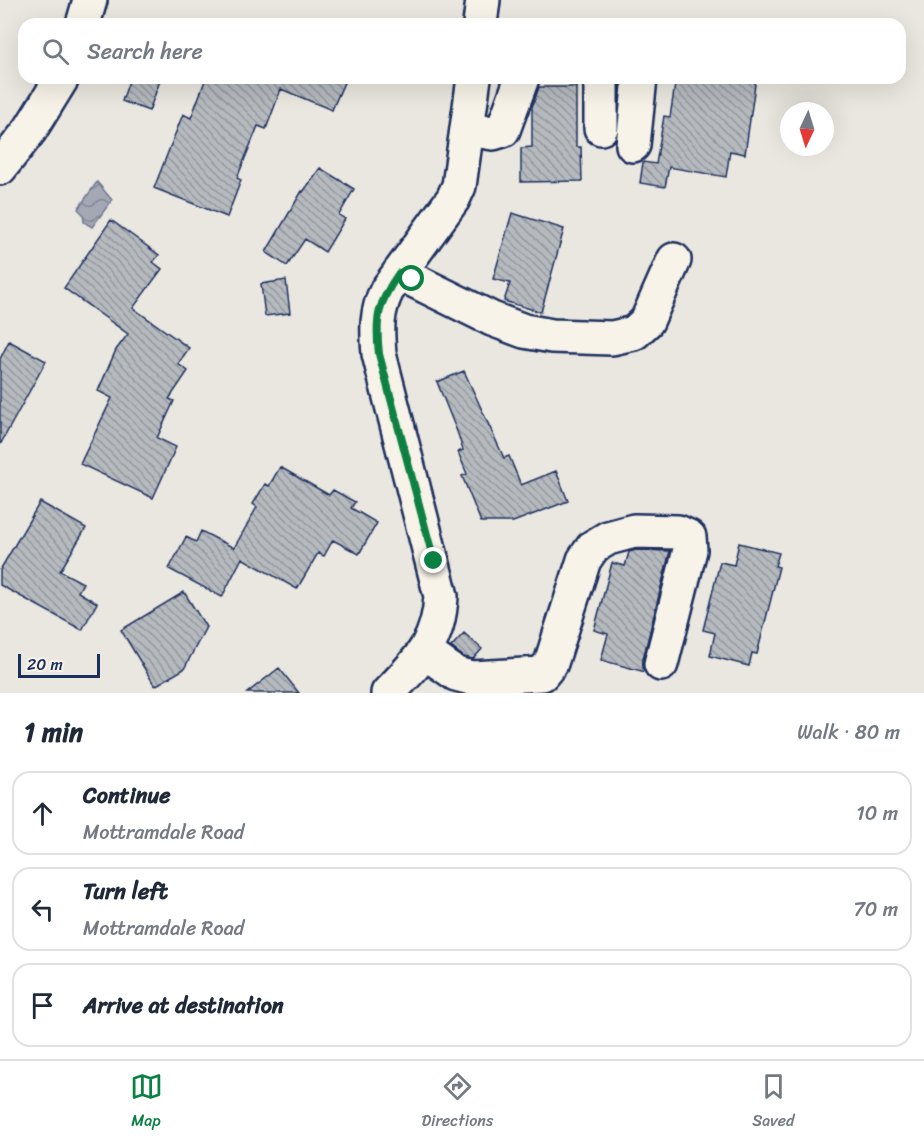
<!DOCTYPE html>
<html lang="en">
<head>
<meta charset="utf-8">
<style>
	body { margin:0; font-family:Sriracha,sans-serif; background:#f2f2f3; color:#1f2937 }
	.compass { position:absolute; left:780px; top:102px; width:54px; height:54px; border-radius:50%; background:#fff; box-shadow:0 6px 24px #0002; rotate:184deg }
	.scale { position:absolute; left:18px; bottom:15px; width:82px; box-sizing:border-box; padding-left:6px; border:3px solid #1b2f5e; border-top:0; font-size:16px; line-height:21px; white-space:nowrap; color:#1b2f5e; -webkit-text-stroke:4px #f7f3e8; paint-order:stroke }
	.stop { position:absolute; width:18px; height:18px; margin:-14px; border:4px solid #0b8043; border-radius:50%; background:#fff }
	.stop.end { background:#0b8043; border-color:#fff; box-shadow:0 2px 6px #0008 }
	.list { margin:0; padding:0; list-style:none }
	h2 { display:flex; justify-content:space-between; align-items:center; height:78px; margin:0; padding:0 24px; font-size:26px }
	h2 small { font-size:20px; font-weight:400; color:#747a83 }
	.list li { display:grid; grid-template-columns:39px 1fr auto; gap:18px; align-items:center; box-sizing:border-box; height:84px; margin:0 12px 12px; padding:0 12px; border:2px solid #e0e1e3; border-radius:18px }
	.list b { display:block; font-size:22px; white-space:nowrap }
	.list p { margin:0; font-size:20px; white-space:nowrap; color:#747a83 }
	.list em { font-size:20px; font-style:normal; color:#747a83 }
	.icon { flex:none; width:33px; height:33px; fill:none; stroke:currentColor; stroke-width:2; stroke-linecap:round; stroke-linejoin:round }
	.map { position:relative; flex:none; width:924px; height:693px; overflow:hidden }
	.search { position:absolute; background:#fff; box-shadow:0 6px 24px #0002; left:18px; right:18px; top:18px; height:66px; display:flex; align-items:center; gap:15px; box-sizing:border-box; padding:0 21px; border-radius:18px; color:#747a83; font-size:22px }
	.sheet { height:366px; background:#fff }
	nav { display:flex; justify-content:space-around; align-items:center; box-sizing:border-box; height:84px; border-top:2px solid #e0e1e3; background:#fff; font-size:16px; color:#747a83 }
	nav a { display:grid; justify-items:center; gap:3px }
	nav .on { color:#0b8043 }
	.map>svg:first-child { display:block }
	.water { fill:url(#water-waves); stroke:#6d7892; stroke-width:1.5 }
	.building { fill:url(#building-back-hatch); stroke:#1b2f5e; stroke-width:1.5 }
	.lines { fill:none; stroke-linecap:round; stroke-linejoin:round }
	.minor-casing { stroke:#1b2f5e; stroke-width:38 }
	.minor { stroke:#f7f3e8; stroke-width:33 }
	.route { stroke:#0b8043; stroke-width:8 }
</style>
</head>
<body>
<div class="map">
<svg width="924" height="693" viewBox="0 0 924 693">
	<defs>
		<pattern id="water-waves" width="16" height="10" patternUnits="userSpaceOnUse" patternTransform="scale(1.5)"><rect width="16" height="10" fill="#a3a8b4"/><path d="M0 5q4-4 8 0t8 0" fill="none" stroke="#848996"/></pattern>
		<pattern id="building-back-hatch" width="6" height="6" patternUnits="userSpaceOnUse" patternTransform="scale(1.5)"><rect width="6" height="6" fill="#b6babf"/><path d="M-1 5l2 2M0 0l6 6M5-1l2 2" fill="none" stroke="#93989e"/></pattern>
	</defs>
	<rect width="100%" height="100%" fill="#eae7e0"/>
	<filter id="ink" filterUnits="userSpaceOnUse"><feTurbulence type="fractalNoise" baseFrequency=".0167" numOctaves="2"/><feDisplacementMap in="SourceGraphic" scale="12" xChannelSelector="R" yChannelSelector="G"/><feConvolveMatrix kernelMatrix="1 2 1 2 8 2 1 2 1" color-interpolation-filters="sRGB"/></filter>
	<g filter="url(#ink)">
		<!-- water -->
		<path class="water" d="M97,182L112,200L92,227L84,222L83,214L78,209Z"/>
		<!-- building -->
		<path class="building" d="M130,78H161L149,111L122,101Z
			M206,78H346L332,110L281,89L266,129L258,126L237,178L241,180L227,217L154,188L183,114L191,118Z
			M676,78H756L745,154L730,151L726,177L669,167L665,187L640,183L643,162L656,164L664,116L670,117Z
			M539,87H576V147H581L582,181L521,182V148L532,147V107Z
			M320,168L354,189L339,215L345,219L325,252L305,239L287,266L266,252L302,191L303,192Z
			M512,213L564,229L541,312L504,301L510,283L493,279Z
			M111,220L159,255L153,262L162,269L133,308L189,348L178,364L188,371L169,399L174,401L157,438L176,447L153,498L80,464L112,398L98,391L116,350L128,334L64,288Z
			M286,280L290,313L265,316L261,284Z
			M9,341L46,361L0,445V359Z
			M464,371L504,458L509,456L521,485L556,471L568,501L513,522H481L462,476L467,474L458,452L463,450L458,434L437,382Z
			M280,467L329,495L333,490L355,502L351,508L377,523L359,554L333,540L324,556L318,553L297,589L242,558L222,597L169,569L186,537L196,542L201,531L234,548L257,507L253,504L265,484L269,486Z
			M40,502L86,528L60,571L83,583L78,592L97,603L82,630L0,585V570Z
			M739,543L779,553L775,566L779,567L757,654L752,653L749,666L710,656L715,633L703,630L720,562L734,565Z
			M636,550L670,551L643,659L645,672L601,660L608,634L594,630L612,563L625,566L629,552Z
			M184,592L206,627L184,669L155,686L121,630Z
			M464,633L482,649L473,659L464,657L451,647Z
			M279,668L299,693H247Z"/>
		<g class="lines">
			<defs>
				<path id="minor" d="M83,24L90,0
					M480,24L483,0
					M601,128V78
					M468,129L493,133L503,130L522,78
					M633,145L640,78
					M0,168L30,130L62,78
					M399,273L492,319L524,331L552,336L612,338L634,333L647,321L674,260
					M425,652L456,674L471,678L542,674L551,663L584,560L593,547L608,538L634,531L678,532L689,537L690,550L661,664
					M388,693C419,661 439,642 441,596L379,354C377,330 376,312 387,290L453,199L459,186L474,78"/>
			</defs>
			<!-- minor casing -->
			<use href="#minor" class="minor-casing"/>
			<!-- minor -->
			<use href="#minor" class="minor"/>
		</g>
	</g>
	<g class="lines" filter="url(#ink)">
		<!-- route -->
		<path class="route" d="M412,279L399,273C378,303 375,318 379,354L434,561"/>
	</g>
</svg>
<svg class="compass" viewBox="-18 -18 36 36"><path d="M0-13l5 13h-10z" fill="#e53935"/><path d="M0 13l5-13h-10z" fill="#747a83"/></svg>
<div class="scale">20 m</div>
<div class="stop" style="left:412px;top:279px"></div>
<div class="stop end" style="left:434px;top:561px"></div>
<div class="search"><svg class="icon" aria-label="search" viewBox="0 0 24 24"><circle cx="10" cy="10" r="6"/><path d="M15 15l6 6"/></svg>Search here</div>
</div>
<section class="sheet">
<h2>1 min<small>Walk · 80 m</small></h2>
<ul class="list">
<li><svg class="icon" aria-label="ahead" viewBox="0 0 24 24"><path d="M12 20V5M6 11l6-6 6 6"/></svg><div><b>Continue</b><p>Mottramdale Road</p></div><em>10 m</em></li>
<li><svg class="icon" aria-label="left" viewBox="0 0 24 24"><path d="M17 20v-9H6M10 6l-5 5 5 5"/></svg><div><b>Turn left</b><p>Mottramdale Road</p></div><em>70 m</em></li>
<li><svg class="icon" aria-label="arrive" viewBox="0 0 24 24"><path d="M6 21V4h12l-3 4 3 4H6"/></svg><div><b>Arrive at destination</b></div></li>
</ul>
</section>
<nav>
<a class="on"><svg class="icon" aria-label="map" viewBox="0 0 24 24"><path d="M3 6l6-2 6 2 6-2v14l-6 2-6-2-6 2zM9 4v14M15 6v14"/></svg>Map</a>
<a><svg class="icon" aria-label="directions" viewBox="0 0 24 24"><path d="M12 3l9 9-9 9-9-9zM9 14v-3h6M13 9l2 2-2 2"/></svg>Directions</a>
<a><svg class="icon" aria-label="saved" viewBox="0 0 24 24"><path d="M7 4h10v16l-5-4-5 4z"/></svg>Saved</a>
</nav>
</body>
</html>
